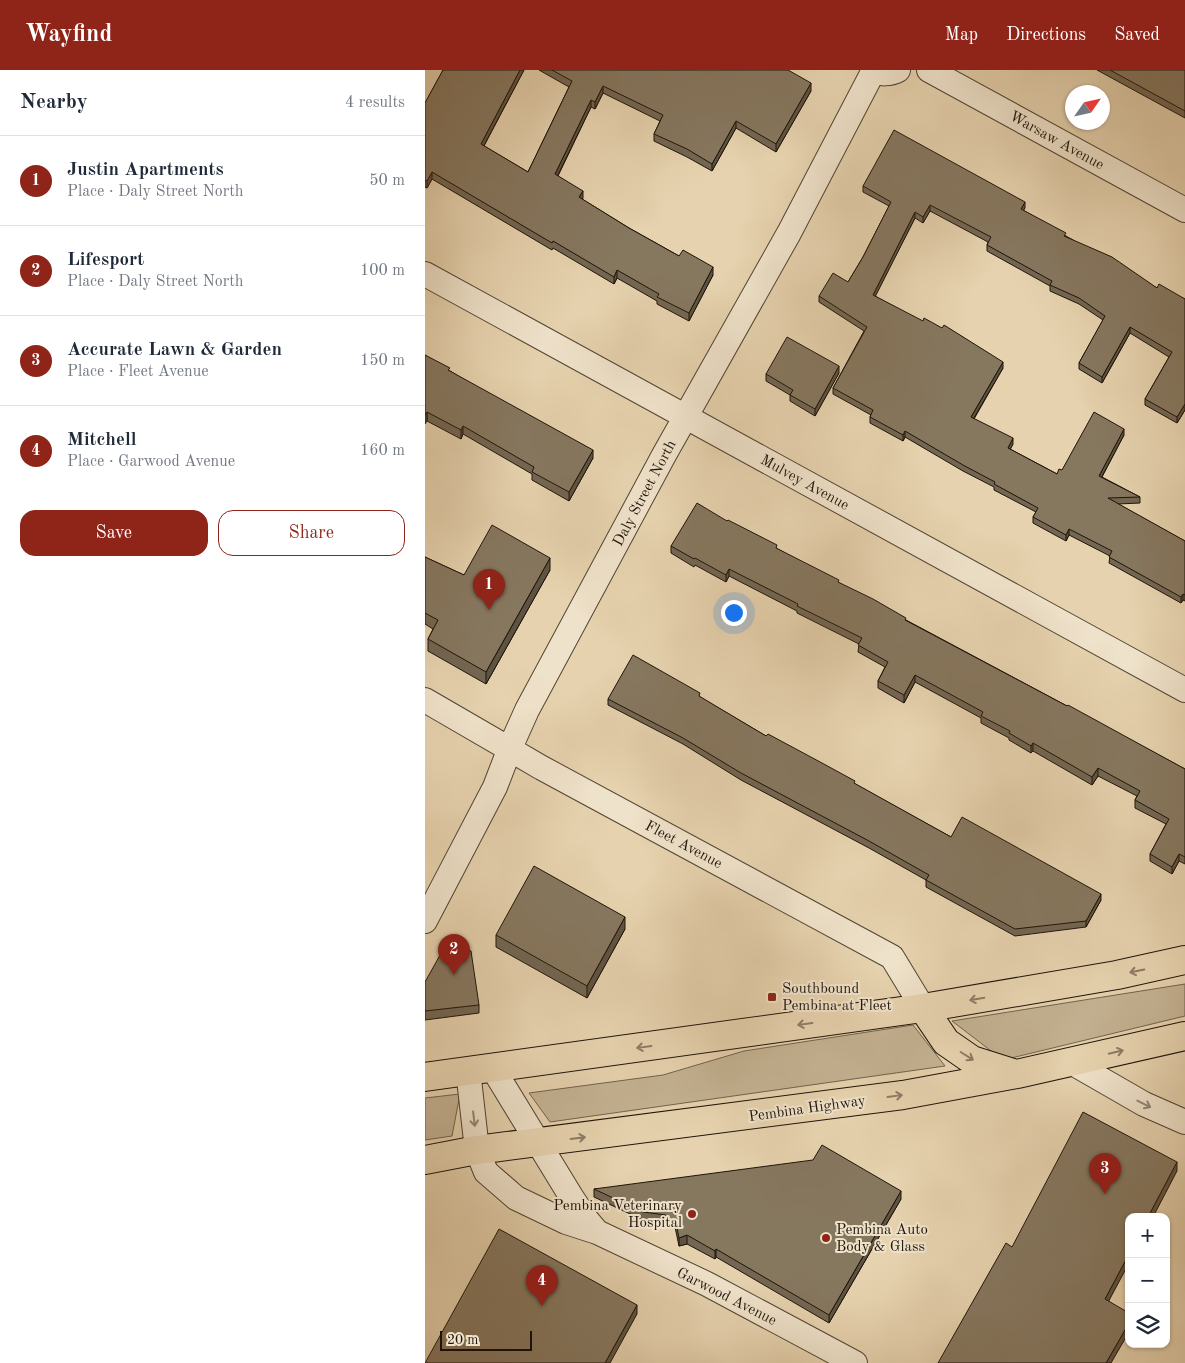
<!DOCTYPE html>
<html lang="en">
<head>
<meta charset="utf-8">
<style>
	body { margin:0; font-family:"Old Standard TT",serif; background:#f2f2f3; color:#1f2937 }
	.controls { position:absolute; right:15px; bottom:15px; display:grid; overflow:hidden; border-radius:10px; box-shadow:0 1px 4px #0004 }
	.controls button { width:45px; height:45px; display:grid; place-items:center; padding:0; border:0; border-bottom:1px solid #e0e1e3; background:#fff; color:#1f2937; font:25px sans-serif }
	.compass { position:absolute; left:640px; top:15px; width:45px; height:45px; border-radius:50%; background:#fff; box-shadow:0 1px 4px #0004; rotate:56deg }
	.scale { position:absolute; left:15px; bottom:12px; width:92px; box-sizing:border-box; padding-left:5px; border:2px solid #1e1409; border-top:0; font-size:14px; line-height:18px; white-space:nowrap; color:#1e1409; -webkit-text-stroke:4px #efe2ca; paint-order:stroke }
	.you { position:absolute; left:308px; top:542px; width:18px; height:18px; margin:-12px; border:4px solid #fff; border-radius:50%; background:#1a73e8; box-shadow:0 0 0 8px #1a73e833 }
	.badge { display:grid; place-items:center; width:32px; height:32px; border-radius:50%; background:#8f2418; color:#fff; font-size:16px; font-weight:700 }
	.pin { position:absolute; translate:-50% -41px; filter:drop-shadow(0 1px 2px #0008) }
	.pin::after { content:''; position:absolute; top:26px; width:18px; height:15px; background:inherit; clip-path:polygon(0 0,100% 0,50% 100%) }
	.list { margin:0; padding:0; list-style:none }
	h2 { display:flex; justify-content:space-between; align-items:center; height:65px; margin:0; padding:0 20px; font-size:21px }
	h2 small { font-size:16px; font-weight:400; color:#747a83 }
	.list li { display:grid; grid-template-columns:32px 1fr auto; gap:15px; align-items:center; box-sizing:border-box; height:90px; padding:0 20px; border-top:1px solid #e0e1e3 }
	.list b { display:block; font-size:19px; white-space:nowrap }
	.list p { margin:0; font-size:16px; white-space:nowrap; color:#747a83 }
	.list em { font-size:16px; font-style:normal; color:#747a83 }
	.actions { display:flex; gap:10px; padding:15px 20px }
	.actions a { flex:1; padding:11px 0; border:1px solid #8f2418; border-radius:15px; text-align:center; font-size:18px; color:#8f2418 }
	.actions .main { background:#8f2418; color:#fff }
	.icon { flex:none; width:28px; height:28px; fill:none; stroke:currentColor; stroke-width:2; stroke-linecap:round; stroke-linejoin:round }
	.map { position:relative; flex:none; width:760px; height:1293px; overflow:hidden }
	header { display:flex; align-items:center; gap:30px; box-sizing:border-box; height:70px; padding:0 25px; background:#8f2418; color:#fff }
	header strong { font-size:24px }
	nav { display:flex; gap:28px; margin-inline-start:auto; font-size:18px }
	main { display:flex }
	aside { flex:1; background:#fff }
	.map>svg:first-child { display:block }
	.green { fill:#c4b292; stroke:#71634e }
	.lines { fill:none; stroke-linecap:round; stroke-linejoin:round }
	.street-casing { stroke:#504432; stroke-width:26 }
	.primary-casing { stroke:#1e1409; stroke-width:30 }
	.street { stroke:#efe2ca; stroke-width:24 }
	.primary { stroke:#e6d2ae; stroke-width:28 }
	.wall { fill:#736652; stroke:#1e1409 }
	.shaded-wall { fill:#5e5342; stroke:#1e1409 }
	.building { fill:#86775f; stroke:#1e1409 }
	.oneway { stroke:#8c7c64 }
	.oneway2 { stroke:#918573 }
	.poi-dot { fill:#8f2418; stroke:#efe2ca; stroke-width:2 }
	.labels { text-anchor:middle; stroke-width:4; stroke-linejoin:round; paint-order:stroke }
	.street-label { font-size:15px; fill:#1e1409; stroke:#efe2ca }
	.poi-label { font-size:15px; fill:#1e1409; stroke:#efe2ca; text-anchor:start }
</style>
</head>
<body>
<header>
<strong>Wayfind</strong>
<nav><a>Map</a><a>Directions</a><a>Saved</a></nav>
</header>
<main>
<aside>
<h2>Nearby<small>4 results</small></h2>
<ul class="list">
<li><span class="badge">1</span><div><b>Justin Apartments</b><p>Place · Daly Street North</p></div><em>50 m</em></li>
<li><span class="badge">2</span><div><b>Lifesport</b><p>Place · Daly Street North</p></div><em>100 m</em></li>
<li><span class="badge">3</span><div><b>Accurate Lawn &amp; Garden</b><p>Place · Fleet Avenue</p></div><em>150 m</em></li>
<li><span class="badge">4</span><div><b>Mitchell</b><p>Place · Garwood Avenue</p></div><em>160 m</em></li>
</ul>
<div class="actions"><a class="main">Save</a><a>Share</a></div>
</aside>
<div class="map">
<svg width="760" height="1293" viewBox="0 0 760 1293">
	<rect width="100%" height="100%" fill="#e6d2ae"/>
	<filter id="stains"><feTurbulence type="fractalNoise" baseFrequency=".004" numOctaves="4"/><feColorMatrix values="0 0 0 0 .2 0 0 0 0 .09 0 0 0 0 .02 0 0 0 .5 -.17"/></filter>
	<radialGradient id="worn" r=".72"><stop offset=".6" stop-color="#630" stop-opacity="0"/><stop offset="1" stop-color="#630" stop-opacity=".3"/></radialGradient>
	<!-- green -->
	<path class="green" d="M760,914V946L578,990L527,951Z
		M488,955L520,996L125,1052L104,1023L238,1005L319,981Z
		M35,1024L27,1066L0,1070V1028Z"/>
	<g class="lines">
		<defs>
			<path id="street" d="M449,0C456,5 465,4 473,0
				M504,0L760,140
				M0,204L760,620
				M0,630L117,698L467,887L498,938
				M0,851L70,717L85,678L102,640L239,385L364,163L449,0
				M646,992L719,1034L760,1052
				M67,997L147,1128L161,1149L172,1162
				M43,1000L52,1080L61,1102L91,1128L141,1152L172,1162L282,1214L430,1293"/>
			<path id="primary" d="M498,938L521,972L547,990L588,1003
				M0,1007L498,938L692,905L760,890
				M0,1090L52,1080L478,1025L592,1004L760,966"/>
		</defs>
		<!-- street casing -->
		<use href="#street" class="street-casing"/>
		<!-- primary casing -->
		<use href="#primary" class="primary-casing"/>
		<!-- street -->
		<use href="#street" class="street"/>
		<!-- primary -->
		<use href="#primary" class="primary"/>
	</g>
	<!-- wall -->
	<path class="wall" d="M18,0H99L59,76L103,102L144,17L114,0H363L386,21L351,82L311,58L287,101L262,87L229,71V64L235,51L178,23L170,39L166,37L133,106L158,128L157,129L204,158L254,186L288,205L264,251L232,234V231L192,208L189,214L128,178L127,180L7,109L2,118L0,117V33Z
		M672,0H760V48Z
		M438,116L600,138L598,140L641,166L732,218L760,229V340L752,353L720,335V329L744,287L705,263L677,313L654,299V293L678,250L654,234L625,221V216L562,181V175L563,172L505,141L498,153L490,148L450,226L578,298L549,349L588,374L585,379L632,404L699,365L677,407L715,427V433L693,434L760,471V531L758,530L756,533L684,493L685,486L644,465L641,471L608,453V447L611,442L569,420V417L538,401L480,367L478,371L445,353V347L446,345L408,324V318L439,261L394,232V226L423,212L438,187L464,136L438,122Z
		M0,285L25,301L168,388L144,431L107,410V404L38,364L36,369L2,351Z
		M414,303L390,346L365,331V325L341,311V304Z
		M302,451L481,550L760,699V794L754,791L747,804L725,791V784L741,754L710,738V730L712,726L673,706L667,715L608,681L606,683L584,670V668L556,653V648L490,612L479,633L453,618V611L460,597L433,582L434,574L372,543V541L304,506L301,512L270,495L269,497L246,483V476Z
		M0,487L39,505L125,500L61,614L3,581V569L8,559L0,554Z
		M275,627L341,666L430,714L526,767L676,830L661,857L590,866L501,817V810L444,778L316,710L258,674L183,635V629Z
		M200,859L162,928L71,877V865Z
		M0,912L54,935V943L0,950Z
		M169,1119L476,1129L404,1253L291,1187L290,1189L262,1174L254,1176L250,1157L242,1158L241,1153L218,1150L169,1127Z"/>
	<!-- shaded-wall -->
	<path class="shaded-wall" d="M95,0H99L56,81V74Z
		M386,13V21L351,82V74Z
		M178,16V23L170,39V32Z
		M166,30V37L130,111V104Z
		M311,51V58L287,101V94Z
		M7,102V109L2,118V111Z
		M158,121V128L154,135V127Z
		M600,132V138L596,145V139Z
		M505,135V141L498,153V147Z
		M490,142V148L448,231V225Z
		M288,197V205L264,251V243Z
		M192,200V208L189,214V207Z
		M705,257V263L677,313V307Z
		M578,292V298L546,353V347Z
		M414,296V303L390,346V339Z
		M760,334V340L752,353V347Z
		M2,342V351L0,354V345Z
		M38,356V364L36,369V360Z
		M699,359V365L674,412V406Z
		M480,361V367L478,371V365Z
		M588,368V374L583,384V378Z
		M168,380V388L144,431V422Z
		M644,459V465L641,471V465Z
		M125,488V500L61,614V602Z
		M304,499V506L301,512V505Z
		M758,524V530L756,533V527Z
		M490,605V612L479,633V625Z
		M608,673V681L606,683V676Z
		M673,698V706L667,715V707Z
		M754,784V791L747,804V797Z
		M676,824V830L661,857V851Z
		M200,847V859L162,928V916Z
		M752,1092V1101L728,1147H723Z
		M476,1121V1129L404,1253V1245Z
		M262,1165V1174L254,1176V1168Z
		M291,1179V1187L290,1189V1181Z
		M704,1184V1193L680,1238V1229Z
		M212,1235V1244L185,1293H180Z
		M704,1253V1262L686,1293H681Z"/>
	<!-- building -->
	<path class="building" d="M18,0H95L56,74L103,102L147,11L127,0H363L386,13L351,74L311,51L287,94L262,79L229,64L238,45L178,16L170,32L166,30L130,104L158,121L154,127L204,158L254,186L258,180L288,197L264,243L232,227L234,224L192,200L189,207L128,171L127,173L7,102L2,111L0,110V33Z
		M685,0H760V41Z
		M469,60L600,132L596,139L641,163L639,166L687,187L732,218L734,214L760,229V334L752,347L720,329L747,282L705,257L677,307L654,293L680,246L654,228L625,215L627,211L562,175L566,167L505,135L498,147L490,142L448,225L498,251L499,248L517,258L519,255L578,292L546,347L588,368L583,378L632,404L634,399L637,400L669,342L699,359L674,406L715,427L683,428L760,471V525L758,524L756,527L684,487L687,481L644,459L641,465L608,447L613,438L569,414L570,412L538,395L480,361L478,365L445,347L448,340L408,318L442,257L394,226L408,203L423,212L438,187L466,132L438,116Z
		M362,267L414,296L390,339L365,325L368,320L341,304Z
		M0,285L25,298L23,300L168,380L144,422L107,402L109,397L38,356L36,360L2,342L0,345Z
		M272,433L302,451L303,450L352,475L351,478L414,510L413,512L448,529L481,548L480,550L642,636L643,635L760,699V787L754,784L747,797L725,784L744,749L710,730L715,721L673,698L667,707L608,673L606,676L584,663L585,661L556,646L558,642L490,605L479,625L453,611L463,592L433,575L437,568L372,536L373,534L304,499L301,505L270,488L269,489L246,476Z
		M67,455L125,488L61,602L3,569L13,550L0,543V487L39,505Z
		M208,585L275,623L274,626L341,666L343,664L397,693L430,711L429,713L526,767L537,747L676,824L661,851L590,859L501,810L504,805L444,771L316,703L258,668L183,629Z
		M109,796L200,847L162,916L71,865Z
		M24,869L46,881L54,935L0,941V912Z
		M658,1042L752,1092L723,1147H704V1184L680,1229L704,1243V1253L681,1293H513L581,1173L587,1177Z
		M397,1075L476,1121L404,1245L291,1179L290,1181L262,1165L254,1168L250,1149L242,1150L241,1145L218,1142L169,1119L388,1090Z
		M74,1159L212,1235L180,1293H0Z"/>
	<!-- one-way arrows -->
	<defs><path id="oneway-shaft" d="M-6 0H5M1.5-3L5.5 0L1.5 3" fill="none" stroke-width="1.6" stroke-linecap="round" stroke-linejoin="round" transform="scale(1.25)"/></defs>
	<g class="oneway">
		<use href="#oneway-shaft" transform="translate(712 901) rotate(168)"/>
		<use href="#oneway-shaft" transform="translate(552 929) rotate(170)"/>
		<use href="#oneway-shaft" transform="translate(380 954) rotate(172)"/>
		<use href="#oneway-shaft" transform="translate(219 977) rotate(172)"/>
		<use href="#oneway-shaft" transform="translate(691 982) rotate(-13)"/>
		<use href="#oneway-shaft" transform="translate(542 986) rotate(32)"/>
		<use href="#oneway-shaft" transform="translate(470 1026) rotate(-8)"/>
		<use href="#oneway-shaft" transform="translate(153 1068) rotate(-7)"/>
	</g>
	<g class="oneway2">
		<use href="#oneway-shaft" transform="translate(719 1034) rotate(27)"/>
		<use href="#oneway-shaft" transform="translate(49 1049) rotate(83)"/>
	</g>
	<!-- markers -->
	<g class="poi-dot">
		<rect x="342" y="922" width="10" height="10" rx="2.5"/>
		<circle cx="267" cy="1144" r="5"/>
		<circle cx="401" cy="1168" r="5"/>
	</g>
	<g class="labels">
		<!-- street labels -->
		<g class="street-label">
			<text transform="translate(632 70) rotate(29)" y="5">Warsaw Avenue</text>
			<text transform="translate(380 412) rotate(29)" y="5">Mulvey Avenue</text>
			<text transform="translate(219 423) rotate(-62)" y="5">Daly Street North</text>
			<text transform="translate(259 774) rotate(28)" y="5">Fleet Avenue</text>
			<text transform="translate(382 1038) rotate(-8)" y="5">Pembina Highway</text>
			<text transform="translate(302 1226) rotate(27)" y="5">Garwood Avenue</text>
		</g>
		<!-- poi labels -->
		<g class="poi-label">
			<text x="357" y="923">Southbound<tspan x="357" dy="17">Pembina at Fleet</tspan></text>
			<text x="257" y="1140" text-anchor="end">Pembina Veterinary<tspan x="257" dy="17">Hospital</tspan></text>
			<text x="411" y="1164">Pembina Auto<tspan x="411" dy="17">Body &amp; Glass</tspan></text>
		</g>
	</g>
	<rect width="100%" height="100%" filter="url(#stains)"/>
	<rect width="100%" height="100%" fill="url(#worn)"/>
</svg>
<div class="controls">
<button>+</button>
<button>−</button>
<button><svg class="icon" aria-label="layers" viewBox="0 0 24 24"><path d="M12 4l9 5-9 5-9-5zM3 14l9 5 9-5"/></svg></button>
</div>
<svg class="compass" viewBox="-18 -18 36 36"><path d="M0-13l5 13h-10z" fill="#e53935"/><path d="M0 13l5-13h-10z" fill="#747a83"/></svg>
<div class="scale">20 m</div>
<div class="you"></div>
<div class="pin badge" style="left:64px;top:540px">1</div>
<div class="pin badge" style="left:29px;top:905px">2</div>
<div class="pin badge" style="left:680px;top:1124px">3</div>
<div class="pin badge" style="left:117px;top:1236px">4</div>
</div>
</main>
</body>
</html>
